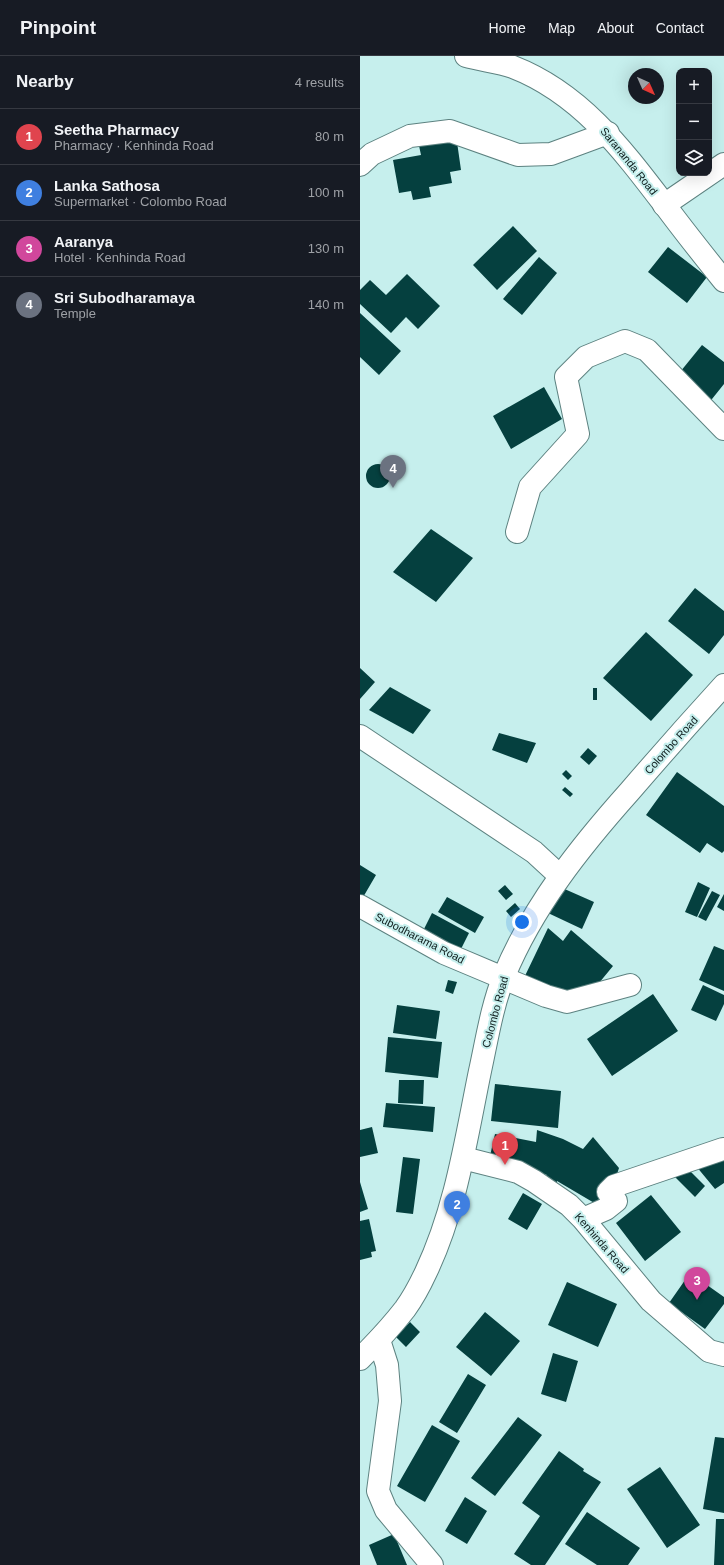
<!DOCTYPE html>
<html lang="en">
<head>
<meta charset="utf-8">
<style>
	body { margin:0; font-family:Arial,sans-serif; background:#242831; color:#f1f3f6 }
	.controls { position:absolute; right:12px; top:12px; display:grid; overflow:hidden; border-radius:8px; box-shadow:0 4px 16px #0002 }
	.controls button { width:36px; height:36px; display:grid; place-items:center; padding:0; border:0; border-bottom:1px solid #363941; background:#171b24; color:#f1f3f6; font:20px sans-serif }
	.compass { position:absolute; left:268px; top:12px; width:36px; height:36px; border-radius:50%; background:#171b24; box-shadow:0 4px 16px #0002; rotate:135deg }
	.you { position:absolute; left:162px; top:866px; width:14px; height:14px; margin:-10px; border:3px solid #fff; border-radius:50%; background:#1a73e8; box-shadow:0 0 0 6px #1a73e833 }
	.badge { display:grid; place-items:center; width:26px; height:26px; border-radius:50%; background:#d695a4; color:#fff; font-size:13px; font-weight:700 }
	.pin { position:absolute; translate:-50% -33px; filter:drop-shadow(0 1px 2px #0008) }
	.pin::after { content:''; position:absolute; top:21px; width:14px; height:12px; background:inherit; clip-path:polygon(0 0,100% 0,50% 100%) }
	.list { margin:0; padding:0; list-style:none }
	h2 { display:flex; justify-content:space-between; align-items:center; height:52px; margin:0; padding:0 16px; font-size:17px }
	h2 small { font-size:13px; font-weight:400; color:#9ea1a6 }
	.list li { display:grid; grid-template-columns:26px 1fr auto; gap:12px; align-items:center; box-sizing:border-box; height:56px; padding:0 16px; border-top:1px solid #363941 }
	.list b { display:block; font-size:15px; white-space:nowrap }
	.list p { margin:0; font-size:13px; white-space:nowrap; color:#9ea1a6 }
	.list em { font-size:13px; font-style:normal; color:#9ea1a6 }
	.icon { flex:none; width:22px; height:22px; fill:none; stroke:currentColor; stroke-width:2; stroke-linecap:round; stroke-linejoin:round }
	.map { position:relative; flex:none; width:364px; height:1509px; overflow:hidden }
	header { display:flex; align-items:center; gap:24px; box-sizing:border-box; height:56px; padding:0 20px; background:#171b24; border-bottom:1px solid #363941 }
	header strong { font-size:19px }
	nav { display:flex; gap:22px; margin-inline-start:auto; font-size:14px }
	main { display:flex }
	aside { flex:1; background:#171b24 }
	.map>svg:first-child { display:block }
	.building { fill:#05403f }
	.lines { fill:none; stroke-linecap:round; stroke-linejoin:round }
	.minor-casing { stroke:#5d8280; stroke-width:24 }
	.major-casing { stroke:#5d8280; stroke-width:24 }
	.highway-casing { stroke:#5d8280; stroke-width:24 }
	.minor { stroke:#fff; stroke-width:22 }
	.major { stroke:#fff; stroke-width:22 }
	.highway { stroke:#fff; stroke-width:22 }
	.labels { text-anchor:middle; stroke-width:4; stroke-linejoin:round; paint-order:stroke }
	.street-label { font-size:11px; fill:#0d1c1c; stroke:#c6efed }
</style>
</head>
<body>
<header>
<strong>Pinpoint</strong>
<nav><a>Home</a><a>Map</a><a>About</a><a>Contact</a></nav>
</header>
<main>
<aside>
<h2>Nearby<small>4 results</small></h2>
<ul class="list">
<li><span class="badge" style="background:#e0444e">1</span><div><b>Seetha Pharmacy</b><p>Pharmacy · Kenhinda Road</p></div><em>80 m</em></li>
<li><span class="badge" style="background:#3f7fe0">2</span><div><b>Lanka Sathosa</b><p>Supermarket · Colombo Road</p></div><em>100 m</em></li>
<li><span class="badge" style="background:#d1479c">3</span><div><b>Aaranya</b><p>Hotel · Kenhinda Road</p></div><em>130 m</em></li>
<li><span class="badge" style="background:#6b7280">4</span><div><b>Sri Subodharamaya</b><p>Temple</p></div><em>140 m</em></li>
</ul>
</aside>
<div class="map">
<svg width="364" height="1509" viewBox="0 0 364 1509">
	<rect width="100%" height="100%" fill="#c6efed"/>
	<!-- building -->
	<path class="building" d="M96,79L101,114L90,116L92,127L69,131L71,141L53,144L51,135L39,137L33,104L61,99L58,85Z
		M153,170L177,195L137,234L113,209Z
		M308,191L347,221L327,247L288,216Z
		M179,201L197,217L162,259L143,243Z
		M47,218L80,250L58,273L46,261L31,277L0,248V234L10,224L26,239Z
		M0,257L41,295L19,319L0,301Z
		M342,289L364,306V328L348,348L316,321Z
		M184,331L202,363L151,393L133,360Z
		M6 420a12 12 0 1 1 24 0a12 12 0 1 1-24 0Z
		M71,473L113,502L76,546L33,516Z
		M335,532L364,555V579L349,598L308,565Z
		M286,576L333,619L291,665L243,622Z
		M0,612L15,626L0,643Z
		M30,631L71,654L53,678L9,654Z
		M233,632H237V644H233Z
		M139,677L176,687L167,707L132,694Z
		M228,692L237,700L229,709L220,701Z
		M206,714L212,720L208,724L202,718Z
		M317,716L364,750V795L362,797L347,787L340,797L286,759Z
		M205,731L213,738L210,741L202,734Z
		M0,809L16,819L2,843L0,842Z
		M338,826L350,832L337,861L325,856Z
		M145,829L153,838L146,844L138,835Z
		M200,831L234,846L222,873L188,857Z
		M352,835L360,839L346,865L338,861Z
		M364,838V855L357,851Z
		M87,841L124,861L115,877L78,856Z
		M155,847L160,853L151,861L146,855Z
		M72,857L109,877L98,899L61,879Z
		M188,872L203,885L211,874L253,910L239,927L209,941L163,924Z
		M354,890L364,894V935L339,924Z
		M88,924L97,926L93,938L85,935Z
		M343,929L364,939V948L356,965L331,954Z
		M293,938L318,975L252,1020L227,983Z
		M37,949L80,955L76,983L33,977Z
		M28,981L82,986L78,1022L25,1016Z
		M39,1024H64L63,1048L38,1047Z
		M135,1028L201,1035L198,1072L131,1065Z
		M26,1047L75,1051L73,1076L23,1071Z
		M12,1071L18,1097L0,1101V1074Z
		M177,1074L203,1083L223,1093L233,1081L259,1112L255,1124L236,1148L197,1125L196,1131L184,1126L187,1119L130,1100L135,1078L176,1086Z
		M364,1094V1127L355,1133L336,1110Z
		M43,1101L60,1103L53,1158L36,1156Z
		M325,1110L345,1130L335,1141L314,1120Z
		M0,1126L8,1153L0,1156Z
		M163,1137L182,1148L167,1174L148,1163Z
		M291,1139L321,1176L285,1205L256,1167Z
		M9,1163L16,1195L11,1196L12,1201L0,1204V1165Z
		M330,1217L364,1241V1248L345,1273L309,1247Z
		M207,1226L257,1248L238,1291L188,1269Z
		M125,1256L160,1285L131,1320L96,1291Z
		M50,1266L60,1276L46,1291L36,1281Z
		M193,1297L218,1305L206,1346L181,1338Z
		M108,1318L126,1329L97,1377L79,1366Z
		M158,1361L182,1379L135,1440L111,1422Z
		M72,1369L100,1385L65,1446L37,1430Z
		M355,1381L364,1382V1457L343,1453Z
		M199,1395L224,1413L223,1415L241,1426L185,1509H171L154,1498L180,1460L162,1447Z
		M300,1411L340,1469L307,1492L267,1433Z
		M105,1441L127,1455L107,1488L85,1475Z
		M227,1456L280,1492L268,1509H237L205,1488Z
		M356,1463H364V1509H354Z
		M34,1478L47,1509H17L9,1489Z"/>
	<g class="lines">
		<defs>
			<path id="minor" d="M0,109L12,98L50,80L90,75L158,99L191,98L248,77
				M304,149L364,108
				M157,476L170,431L218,378L206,321L226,301L265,285L287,294L364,373
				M0,680L174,796L200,820
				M0,850L84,897L186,940L207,946L270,929
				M103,1102L158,1116L174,1125L209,1149L223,1163L291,1245L349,1295L364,1299
				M223,1163L246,1153L256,1145L248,1136L254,1130L363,1093
				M19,1284L27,1309L30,1345L18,1435L26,1454L72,1509"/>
			<path id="major" d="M106,0C120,4 140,6 153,11C220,37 262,93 304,148C323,174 344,200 364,225"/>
			<path id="highway" d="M0,1303C16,1287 31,1271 45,1253C53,1242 60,1229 66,1216C96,1153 106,1083 120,1015C127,983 132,950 144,920C173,850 220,791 270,735C301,699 332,664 364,629"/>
		</defs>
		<!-- minor casing -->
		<use href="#minor" class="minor-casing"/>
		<!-- major casing -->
		<use href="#major" class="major-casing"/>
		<!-- highway casing -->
		<use href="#highway" class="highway-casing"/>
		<!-- minor -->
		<use href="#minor" class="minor"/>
		<!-- major -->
		<use href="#major" class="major"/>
		<!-- highway -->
		<use href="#highway" class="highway"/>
	</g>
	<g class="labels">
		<!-- street labels -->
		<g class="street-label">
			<text transform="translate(269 105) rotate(51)" y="4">Sarananda Road</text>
			<text transform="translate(311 689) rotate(-48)" y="4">Colombo Road</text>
			<text transform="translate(60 882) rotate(27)" y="4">Subodharama Road</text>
			<text transform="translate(135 956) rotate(-75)" y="4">Colombo Road</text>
			<text transform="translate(242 1187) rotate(49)" y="4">Kenhinda Road</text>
		</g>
	</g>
</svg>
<div class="controls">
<button>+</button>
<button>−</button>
<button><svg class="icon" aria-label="layers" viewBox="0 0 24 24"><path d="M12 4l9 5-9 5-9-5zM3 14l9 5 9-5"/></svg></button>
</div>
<svg class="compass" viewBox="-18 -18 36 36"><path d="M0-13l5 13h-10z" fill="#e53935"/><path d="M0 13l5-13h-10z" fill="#9ea1a6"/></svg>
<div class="you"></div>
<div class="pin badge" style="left:145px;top:1109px;background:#e0444e">1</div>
<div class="pin badge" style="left:97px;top:1168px;background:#3f7fe0">2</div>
<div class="pin badge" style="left:337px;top:1244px;background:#d1479c">3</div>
<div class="pin badge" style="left:33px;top:432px;background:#6b7280">4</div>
</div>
</main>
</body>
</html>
